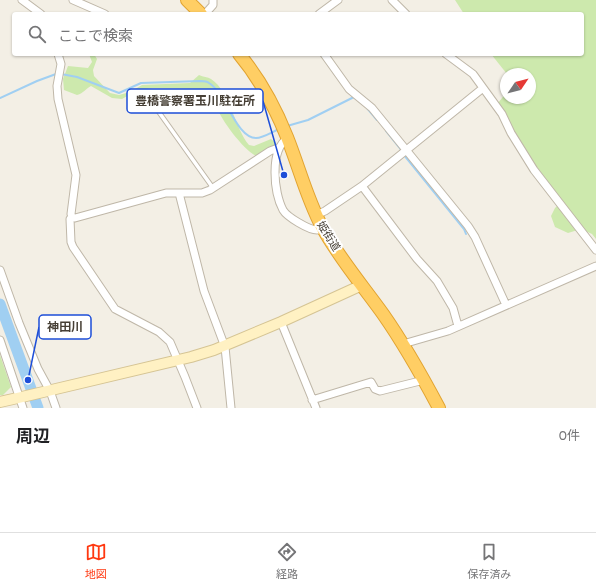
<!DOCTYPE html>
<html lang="ja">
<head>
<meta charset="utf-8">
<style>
	body { margin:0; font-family:"Varela Round","Noto Sans JP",sans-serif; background:#f2f2f2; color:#202124 }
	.compass { position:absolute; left:500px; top:68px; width:36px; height:36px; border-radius:50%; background:#fff; box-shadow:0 1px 3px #0004; rotate:55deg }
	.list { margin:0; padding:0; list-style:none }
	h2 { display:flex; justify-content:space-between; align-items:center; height:52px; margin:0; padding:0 16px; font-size:17px }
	h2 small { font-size:13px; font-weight:400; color:#757577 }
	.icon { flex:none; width:22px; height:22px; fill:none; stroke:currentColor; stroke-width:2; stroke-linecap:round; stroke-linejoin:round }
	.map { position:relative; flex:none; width:596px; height:408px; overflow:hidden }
	.search { position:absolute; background:#fff; box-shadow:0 1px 3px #0004; left:12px; right:12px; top:12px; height:44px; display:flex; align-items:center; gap:10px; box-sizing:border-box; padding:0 14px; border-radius:4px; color:#757577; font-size:15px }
	.sheet { height:124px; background:#fff }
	nav { display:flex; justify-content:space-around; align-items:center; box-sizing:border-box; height:56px; border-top:1px solid #e0e0e0; background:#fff; font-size:11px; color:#757577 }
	nav a { display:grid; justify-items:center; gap:2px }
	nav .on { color:#ff3810 }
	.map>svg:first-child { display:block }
	.green { fill:#cde9ad }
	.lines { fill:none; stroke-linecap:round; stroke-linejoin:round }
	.stream { stroke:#a0cff2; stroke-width:2 }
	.river { stroke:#a0cff2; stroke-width:11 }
	.lane-casing { stroke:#bfb7a8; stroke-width:5.5 }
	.street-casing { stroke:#bfb7a8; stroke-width:9 }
	.secondary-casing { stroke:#d5c494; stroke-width:12 }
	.highway-casing { stroke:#e1a331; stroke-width:14 }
	.lane { stroke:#fff; stroke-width:3.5 }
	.street { stroke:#fff; stroke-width:7 }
	.secondary { stroke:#fff1c3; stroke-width:10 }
	.highway { stroke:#ffce64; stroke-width:12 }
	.labels { text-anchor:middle; stroke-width:4; stroke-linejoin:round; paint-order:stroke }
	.street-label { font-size:11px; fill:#463f35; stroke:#fff }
	.leader { fill:none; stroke:#1d4ed8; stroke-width:1.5 }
	.callout-dot { fill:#1d4ed8; stroke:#fff; stroke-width:1.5 }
	.callout { fill:#fff; stroke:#1d4ed8; stroke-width:1.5 }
	.callout-label { font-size:12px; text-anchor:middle; font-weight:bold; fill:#463f35 }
</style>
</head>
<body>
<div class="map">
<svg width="596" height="408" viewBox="0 0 596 408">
	<rect width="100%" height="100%" fill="#f3efe5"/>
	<!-- green -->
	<path class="green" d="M455,0H596V239L592,234L581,229L568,233L555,227L551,216L555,208L562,201L530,158L498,103L506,93V98H530V74H507L491,54H582V14H464Z
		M89,54H94L97,59L93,70L94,76L110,93L119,95L130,92L142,85L190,83L199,75C203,77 208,77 211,79C231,92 234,127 249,145L254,146L271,139L276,143L274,147L256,156C242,148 222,121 216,106C215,103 216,99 216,96L209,89L153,88L138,90L122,99L112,98L91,86C85,89 84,93 77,95L64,90L63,79L68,66L88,68L92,62Z
		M0,355L11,387L3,395H0Z"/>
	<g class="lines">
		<!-- stream -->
		<path class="stream" d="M61,74L77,77L119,93L141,83L200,81C203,81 207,81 209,83C226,93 236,138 256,138C263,138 272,132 279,129
			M0,98L37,81L56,74
			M367,108L377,120
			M287,126L308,120L354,97L356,99
			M386,131L402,151
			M404,155L464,229L466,234"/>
		<!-- river -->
		<path class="river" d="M0,304L38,408"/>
		<defs>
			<path id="lane" d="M151,101L213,188"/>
			<path id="street" d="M22,0L41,14
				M73,0L105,14
				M392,0L406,14
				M199,14H205L213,5V0
				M319,14L338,0
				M58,54L61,64L57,86L58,99L76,175L71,214L72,217L70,219L71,242L73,247L115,309L159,332L170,342L185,377L197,408
				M324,54L349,89L372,108L468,226L475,237L506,305
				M446,54L473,74L502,114L511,133L534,170L596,250
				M288,138C269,150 274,193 283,210C287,217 309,230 317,230C319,230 321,229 323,229
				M362,186L417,259L437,281L453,308L458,326
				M179,193L204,291L225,347L231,408
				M316,215L325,211L362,186L483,88
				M72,217L75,218L166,193H202L210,190L270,151L278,148
				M0,270L19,323L38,369L50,391L56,408
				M281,322L316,408
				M0,340L23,408
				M403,344L448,331L596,266
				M312,400L371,382L375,389L380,391L424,380"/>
			<path id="secondary" d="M0,402L22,397L191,357L214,350L281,322L362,285"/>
			<path id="highway" d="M187,0L201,14
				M239,54C260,79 275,107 287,137C299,167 307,199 322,227C339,258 363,286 383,314C404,344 422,376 439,408"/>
		</defs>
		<!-- lane casing -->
		<use href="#lane" class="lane-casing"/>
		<!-- street casing -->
		<use href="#street" class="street-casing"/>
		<!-- secondary casing -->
		<use href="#secondary" class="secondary-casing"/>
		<!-- highway casing -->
		<use href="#highway" class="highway-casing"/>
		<!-- lane -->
		<use href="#lane" class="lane"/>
		<!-- street -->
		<use href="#street" class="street"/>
		<!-- secondary -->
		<use href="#secondary" class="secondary"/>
		<!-- highway -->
		<use href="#highway" class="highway"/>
	</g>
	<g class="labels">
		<!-- street labels -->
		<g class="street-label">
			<text transform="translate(329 236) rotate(58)" y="4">姫街道</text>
		</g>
	</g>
	<!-- callouts -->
	<path class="leader" d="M284 175L263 101M28 380L39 327"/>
	<g class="callout-dot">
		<circle cx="284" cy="175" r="4"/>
		<circle cx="28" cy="380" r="4"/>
	</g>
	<g class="callout">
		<rect x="127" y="89" width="136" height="24" rx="4"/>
		<rect x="39" y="315" width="52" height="24" rx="4"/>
	</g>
	<g class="callout-label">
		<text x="195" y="105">豊橋警察署玉川駐在所</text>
		<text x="65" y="331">神田川</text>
	</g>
</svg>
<svg class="compass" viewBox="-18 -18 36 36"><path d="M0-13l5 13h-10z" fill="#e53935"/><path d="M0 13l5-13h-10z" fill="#757577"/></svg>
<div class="search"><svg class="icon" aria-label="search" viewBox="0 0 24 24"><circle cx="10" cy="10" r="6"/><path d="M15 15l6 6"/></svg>ここで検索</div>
</div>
<section class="sheet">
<h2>周辺<small>0件</small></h2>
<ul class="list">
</ul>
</section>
<nav>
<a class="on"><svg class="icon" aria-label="map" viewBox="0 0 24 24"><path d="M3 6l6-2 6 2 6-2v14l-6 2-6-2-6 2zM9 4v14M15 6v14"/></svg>地図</a>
<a><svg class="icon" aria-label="directions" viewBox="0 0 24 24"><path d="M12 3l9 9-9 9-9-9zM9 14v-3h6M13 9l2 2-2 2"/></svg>経路</a>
<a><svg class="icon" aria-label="saved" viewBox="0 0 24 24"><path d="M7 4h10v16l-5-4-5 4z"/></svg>保存済み</a>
</nav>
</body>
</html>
